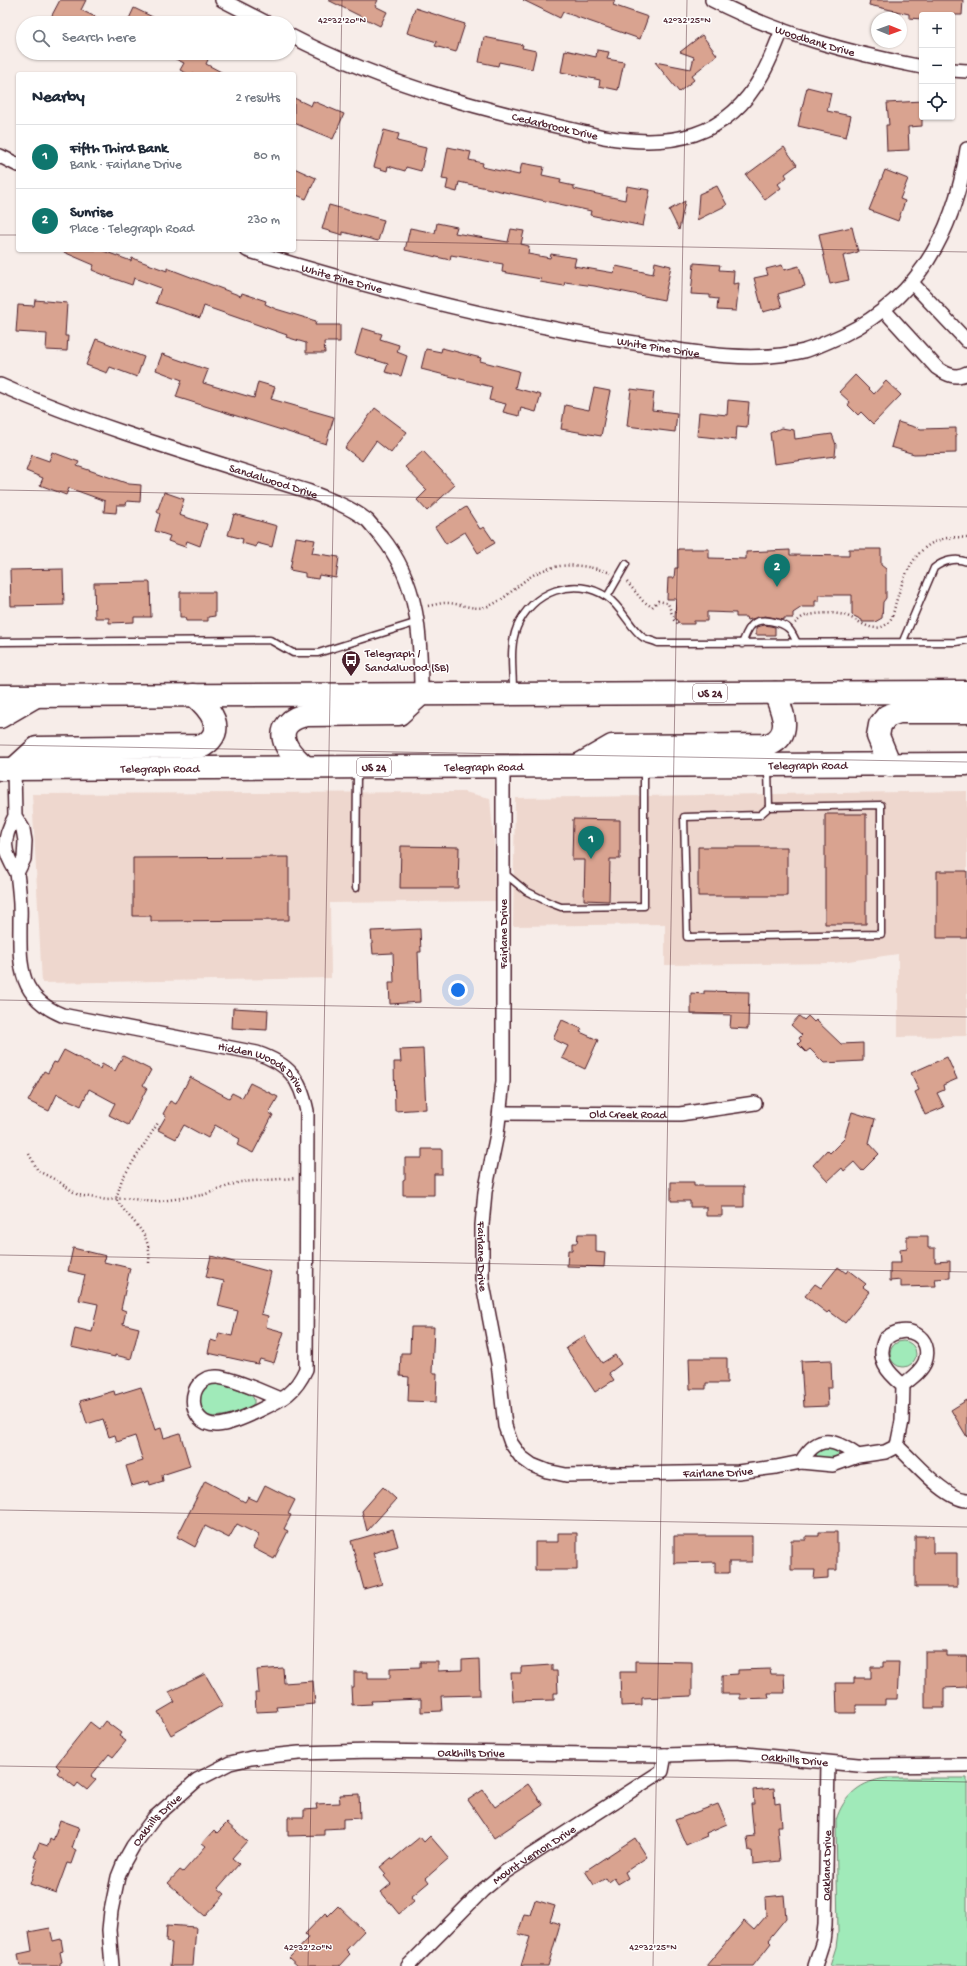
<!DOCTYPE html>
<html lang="en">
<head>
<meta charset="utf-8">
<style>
	body { margin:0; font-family:"Gochi Hand",sans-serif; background:#f6f6f7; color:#1f2937 }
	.controls { position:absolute; right:12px; top:12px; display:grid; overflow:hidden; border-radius:4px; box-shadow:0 1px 3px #0004 }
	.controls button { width:36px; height:36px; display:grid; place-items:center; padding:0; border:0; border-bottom:1px solid #e0e1e3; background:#fff; color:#1f2937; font:20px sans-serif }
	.compass { position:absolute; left:871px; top:12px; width:36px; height:36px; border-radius:50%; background:#fff; box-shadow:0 1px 3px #0004; rotate:91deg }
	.you { position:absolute; left:458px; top:990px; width:14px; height:14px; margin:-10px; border:3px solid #fff; border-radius:50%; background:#1a73e8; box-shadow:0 0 0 6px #1a73e833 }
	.badge { display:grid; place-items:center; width:26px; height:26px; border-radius:50%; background:#0f766e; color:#fff; font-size:13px; font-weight:700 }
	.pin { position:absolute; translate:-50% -33px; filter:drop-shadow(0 1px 2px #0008) }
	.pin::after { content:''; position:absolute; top:21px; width:14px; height:12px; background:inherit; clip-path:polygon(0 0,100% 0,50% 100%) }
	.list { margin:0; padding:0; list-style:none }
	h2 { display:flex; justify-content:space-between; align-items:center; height:52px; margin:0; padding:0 16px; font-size:17px }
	h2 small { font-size:13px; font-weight:400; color:#747a83 }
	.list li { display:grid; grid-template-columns:26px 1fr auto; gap:12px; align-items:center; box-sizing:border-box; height:64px; padding:0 16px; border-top:1px solid #e0e1e3 }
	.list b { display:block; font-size:15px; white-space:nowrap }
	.list p { margin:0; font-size:13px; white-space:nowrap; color:#747a83 }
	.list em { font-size:13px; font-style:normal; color:#747a83 }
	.icon { flex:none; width:22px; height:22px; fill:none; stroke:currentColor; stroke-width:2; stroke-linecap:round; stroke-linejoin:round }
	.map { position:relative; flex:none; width:967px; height:1966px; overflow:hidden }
	.search { position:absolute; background:#fff; box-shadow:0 1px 3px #0004; left:16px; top:16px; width:280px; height:44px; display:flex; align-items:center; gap:10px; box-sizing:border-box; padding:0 14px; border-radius:22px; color:#747a83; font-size:15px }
	.panel { position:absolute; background:#fff; box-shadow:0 1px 3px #0004; left:16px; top:72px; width:280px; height:180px; border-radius:4px }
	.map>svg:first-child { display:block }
	.built { fill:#eed7ce }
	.green { fill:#a0eab9; stroke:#758472 }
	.building { fill:#d9a390; stroke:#4a1f2b }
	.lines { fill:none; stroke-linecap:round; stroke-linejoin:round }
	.lane-casing { stroke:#4a1f2b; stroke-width:9 }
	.street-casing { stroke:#4a1f2b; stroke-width:16 }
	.highway-casing { stroke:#4a1f2b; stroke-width:25 }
	.path { stroke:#4a1f2b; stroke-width:2.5; stroke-dasharray:1 3; stroke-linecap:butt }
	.lane { stroke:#fff; stroke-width:6 }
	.street { stroke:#fff; stroke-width:13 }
	.highway { stroke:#fff; stroke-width:22 }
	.ticks { fill:none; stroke:#4a1f2b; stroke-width:1; stroke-opacity:0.45 }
	.labels { text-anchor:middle; stroke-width:3; stroke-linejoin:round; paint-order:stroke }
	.shield { fill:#fff; stroke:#80626b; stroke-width:1 }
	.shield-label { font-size:11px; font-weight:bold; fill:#4a1f2b }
	.street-label { font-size:12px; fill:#4a1f2b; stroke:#fff }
	.poi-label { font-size:12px; fill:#4a1f2b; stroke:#fff; text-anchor:start }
	.ticks-label { font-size:10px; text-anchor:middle; fill:#4a1f2b; stroke:#fff; stroke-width:3; stroke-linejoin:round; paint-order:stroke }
</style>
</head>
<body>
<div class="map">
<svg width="967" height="1966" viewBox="0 0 967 1966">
	<rect width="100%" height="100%" fill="#f7ede9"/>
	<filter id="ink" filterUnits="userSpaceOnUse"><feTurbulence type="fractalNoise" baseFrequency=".025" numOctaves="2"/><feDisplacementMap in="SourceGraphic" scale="8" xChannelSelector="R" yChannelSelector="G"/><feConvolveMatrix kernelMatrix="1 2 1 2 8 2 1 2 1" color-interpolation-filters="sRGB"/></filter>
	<g filter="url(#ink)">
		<!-- built -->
		<path class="built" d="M967,791V1036L898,1037V954L834,963L665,965V924L513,926L515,798Z
			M464,792L490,798L494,842L495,901L330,903L331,978L42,983L32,794Z"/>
		<!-- green -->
		<path class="green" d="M890 1354a13 13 0 1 1 26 0a13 13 0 1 1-26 0Z
			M213,1384H221L251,1395L254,1399V1404C246,1411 219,1419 209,1416C196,1408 197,1389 213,1384Z
			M822,1447L837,1449L839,1454L835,1459L817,1458L816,1452Z
			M887,1778H967V1966H830L836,1947L838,1932L836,1820C844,1795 861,1781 887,1778Z"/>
		<!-- building -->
		<path class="building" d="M60,0H86L81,10L108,23H63L51,17Z
			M328,0H378L375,6L387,12L380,26Z
			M523,0H615L613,5L648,17L640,39L563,12L560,18Z
			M870,0H963L962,15H922V19L909,18V14L869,5Z
			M134,8L165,23H127Z
			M415,8L465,24L456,52L435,46L437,42L407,33Z
			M702,35L717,55L691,76L694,80L679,92L655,62L691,69L694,57L680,52Z
			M484,37L523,45L522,48L536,51L532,69L499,62L498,66L479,62Z
			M565,50L596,57L597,50L609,52L607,59L624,62L618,90L599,86L600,80L561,72Z
			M163,53H211L206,64L225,74H188L180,70L184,63Z
			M807,87L831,93L827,111L851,116L846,137L798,126Z
			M294,98L311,106L313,101L344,114L333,139L294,123Z
			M922,101V126L908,127L909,150L887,151L886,125H889L887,103Z
			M384,130L399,134L397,141L426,148L421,171L406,167L405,171L388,166L387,171L374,167Z
			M448,147L471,152L469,160L483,163L482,167L519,175L522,163L544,167L542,175L561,179L560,183L574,186V189L625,200L627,186L650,190L643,226L590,215L591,211L459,182L457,192L446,189L448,180L442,179Z
			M784,147L797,165L785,174L787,177L778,184L781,188L765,200L746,175Z
			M294,168L316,178L306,199L294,194Z
			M885,170L908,179L900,199L905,201L898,221L869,210Z
			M717,186L727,205L697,220L699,194Z
			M685,201L679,230L669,210Z
			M329,205L384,220L378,241L343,232V235L322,229Z
			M437,223L457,227L455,233L508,242L511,229L524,231L521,244L529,246L528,254L550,258L551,254L576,258L574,266L614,273L616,266L653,274L655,262L671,266L664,300L594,286L565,282L564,286L540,282L541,279L502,272L503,264L451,255L450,260L405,250L410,228L435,233Z
			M852,227L858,252L843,256L849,280L830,284L819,234Z
			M59,250H101L131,261L132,258L167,271V268L241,296L242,293L266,301L265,304L276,309L316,321L315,325H340V342H324L325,353H306V343L286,337L287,335L204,306L200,318L156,303L161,288L134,278L132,285L109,277L92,270L94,265Z
			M694,263L720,265L719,270L734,271L733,284L739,283L736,311L717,310L718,299L710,298V295L691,294Z
			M782,265L784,270L799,266L805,286L778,294L782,307L763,312L754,278L768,275L766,269Z
			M35,300L67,303L65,336H68L67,351L46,350L47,334L16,332L18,305L34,306Z
			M362,328L382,334L380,339L399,345L397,352L407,356L401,376L385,372L388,364L355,354Z
			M96,339L144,357L137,377L110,367L107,373L86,365Z
			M442,348L481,358L480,361L519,371L515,388L541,395L536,412L521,408L519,416L503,412L506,404L489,400L492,387L421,369L426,349L441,352Z
			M162,354L208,370L203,383L254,398L258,382L275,387L271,399L334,417L326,444L176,397L182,380L156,370Z
			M855,375L874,394L886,381L901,395L873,424L861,412L858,415L848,405L850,402L839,392Z
			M594,388L610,391L601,436L561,429L565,405L589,410Z
			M631,389L654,392L652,410L677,413L675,432L627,426Z
			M728,400L749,402L747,427L737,426L736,440L697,436L699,412L727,415Z
			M375,408L407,432L391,453L376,441L362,461L345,448Z
			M898,422L921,429L956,428V453L914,454L891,447Z
			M781,428L794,430L795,439L832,434L836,445L835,456L774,464L770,433Z
			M423,451L455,485L427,511L417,500L427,490L405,467Z
			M52,452L79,462L77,466L129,484L141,485L140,502L127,501L126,505H117L116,513L104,512L105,501L69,488L66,495L40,485L43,478L26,471L32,455L49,461Z
			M164,492L184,499L179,515L207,524L200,546L187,541L185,547L168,541L170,536L155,531L160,514L157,512Z
			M466,507L480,529L484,527L495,543L478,553L465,532L446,544L435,527Z
			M234,514L277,526L272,547L257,543L256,547L242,543L243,539L228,535Z
			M296,537L315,540L312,553L339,557L336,578L319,575L318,579L305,577V573L290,570Z
			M678,549H709V558L746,559V552L790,550V555L849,556V549H881V565L886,569V598L883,602L882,618L875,622H862V620L852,615V595H819V601H815V607H802L793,613V618H784V620L765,616L747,620L746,617H736V613L707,612V621H694V624H680L675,618L676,599H667L668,578H674L675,568H678Z
			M63,569L64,605L11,606L10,570Z
			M150,582L151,617H134V622L109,623V618H95L94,583Z
			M180,592H215V616L208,617V621H186L185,617H180Z
			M765,625L775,627V635H756V627Z
			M825,814H866V924H825Z
			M573,819L620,820V859H610L609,901L584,900L585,860H572Z
			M401,846L459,847L458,888H400Z
			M698,847H787V896H698Z
			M289,857V920L151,921V916H133V858Z
			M937,871H967V938H937Z
			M420,929L421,952H418L420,1002L390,1004L389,983H394L393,953L373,954L371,931Z
			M704,991L749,992L748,1029L730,1028L731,1015L691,1014V993L704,994Z
			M233,1008L268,1010L267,1030L232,1028Z
			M799,1016L804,1020L808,1016L814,1022L816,1020L841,1044L863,1043V1061L824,1063L810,1049L806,1052L798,1044L801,1041L799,1038L802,1035L791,1025Z
			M562,1020L582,1029L580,1032L598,1040L585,1069L562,1058L568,1046L553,1039Z
			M423,1049L426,1109L395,1111L394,1062H401L400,1050Z
			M64,1050L100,1069L102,1064L115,1071L123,1056L151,1070L143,1085L147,1088L128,1125L109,1115L115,1103L89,1089L81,1106L57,1094L49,1111L28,1101L44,1071L48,1073L54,1062L57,1063Z
			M947,1057L957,1079L943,1085L944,1090L937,1093L944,1107L925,1115L915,1092L919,1090L911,1073Z
			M190,1077L229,1098L232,1093L242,1098L250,1083L278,1097L269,1113L273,1115L253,1153L237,1145L240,1139L215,1125L208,1138L184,1125L176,1139L158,1130L166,1116L163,1114L170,1101L176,1104Z
			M852,1112L875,1119L869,1143L879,1154L862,1171L854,1162L844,1171L842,1168L828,1181L813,1165L827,1150L830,1153L844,1139Z
			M422,1149H442V1174H434V1195H403V1180L405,1179V1158H422Z
			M671,1182H694V1186H744V1207H722V1216H706V1207H690V1201H671Z
			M578,1234H596V1252L605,1253L604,1267L567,1266L568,1250H572V1243H577Z
			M907,1236H928V1248H935V1262L950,1261V1278L935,1279L936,1286L901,1287V1280L890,1281V1263H901L900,1249L907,1248Z
			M73,1248L106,1256L104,1262L130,1268L121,1309L126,1311L123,1324L139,1328L131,1359L115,1355V1357L71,1347L75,1328L92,1332L98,1304L79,1300L85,1275L68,1271Z
			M211,1256L271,1272L261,1314L268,1316L266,1327L284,1332L274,1363L260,1359L258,1364L208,1353L211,1340L217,1342L219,1333L232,1336L238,1311L218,1306L224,1281L206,1277Z
			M838,1267L846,1273L848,1270L866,1284L863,1287L870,1292L845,1323L829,1311L827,1313L805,1296L815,1284L821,1288Z
			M411,1327H434L432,1373H437L436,1402L408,1401L409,1377L400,1376L401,1353H410Z
			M584,1336L602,1363L615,1355L621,1364L609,1373L614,1380L595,1392L566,1348Z
			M689,1358H727V1383H706V1389H690Z
			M831,1360L832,1388H827L828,1406L804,1407L801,1361Z
			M141,1387L155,1430L161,1428L164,1438L180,1433L190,1466L162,1475L163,1481L150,1485L149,1481L132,1486L126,1466L143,1461L135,1436L117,1442L115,1435L109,1437L103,1419L87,1424L80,1401L114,1391L115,1395Z
			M967,1400V1437L951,1410Z
			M205,1481L245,1502L248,1497L257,1501L265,1485L295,1500L288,1514L291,1515L284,1529L288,1531L274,1559L253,1548L259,1535L237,1524L229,1538L205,1526L195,1547L177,1537Z
			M383,1487L396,1499L367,1531L362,1511Z
			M393,1529L398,1546L373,1553L382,1584L364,1589L351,1541Z
			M819,1532H837V1570H828V1578L814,1579L815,1570H791V1540H806V1536H819Z
			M558,1533H577V1570H535V1542H558Z
			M674,1536H752V1562H729V1573H715V1562L674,1563Z
			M915,1536H933V1553H957V1587H915Z
			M925,1652H947V1656H967V1687L944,1688V1708H925Z
			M479,1659L480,1695L441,1696L442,1711L421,1712V1699L371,1701L372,1704L352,1705L351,1687H354V1672H368V1678H390V1668L420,1667V1662H438V1671L462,1670V1660Z
			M635,1661L692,1662V1696L642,1698V1705L621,1706L620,1672H635Z
			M883,1662H899L897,1699H885V1705H856V1713H837L836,1683H854V1678H871V1667H883Z
			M552,1665V1671H557L558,1693H554V1700L513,1701L511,1673H521V1667Z
			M283,1668L284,1683L313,1681L315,1704L276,1707L277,1711L256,1712L255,1693H259L257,1670Z
			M770,1669L771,1674H784L785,1693H768L769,1698L740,1699V1694H722V1675L738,1674V1670Z
			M205,1674L223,1705L171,1735L158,1712L175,1702L169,1692Z
			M105,1721L121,1733L119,1736L126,1741L113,1757L109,1754L91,1776L96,1780L87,1790L78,1783L75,1787L57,1773L60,1769L56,1765L90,1722L99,1729Z
			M528,1784L543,1805L494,1838L468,1800L483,1790L495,1807Z
			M774,1788L775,1804L780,1803L782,1826H777L780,1861L753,1864L752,1851H749L747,1837L754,1836L751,1804H754L753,1790Z
			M359,1794L360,1818L343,1819V1828L324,1829V1835L288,1836V1817H304V1810L317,1809L316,1804L340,1803L339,1795Z
			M718,1804L727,1824L706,1833L707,1836L686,1845L675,1820Z
			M60,1820L79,1827L72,1848L76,1850L71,1864L67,1863L56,1893L30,1884L38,1859L34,1857L39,1843L48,1846L50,1839L53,1841Z
			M227,1823L247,1841L232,1858L239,1864L218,1888L225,1894L205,1916L168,1883L180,1870L183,1872L206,1846L202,1843L214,1830L217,1833Z
			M430,1836L449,1858L426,1878L429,1882L411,1897L414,1901L399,1914L381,1892L391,1884L384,1876L386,1874L380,1867L391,1858L392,1860L420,1837L424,1842Z
			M635,1838L647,1857L625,1872L628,1878L618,1884L614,1878L609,1882L606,1878L594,1885L585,1871Z
			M784,1895L786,1918L768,1940L771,1943L753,1966H706L744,1921L754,1930L766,1916L765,1897Z
			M535,1900L555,1906L550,1921L560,1924L548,1966H521L530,1937L518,1934L524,1914L530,1915Z
			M338,1906L364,1931L346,1950L350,1954L339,1966H298L289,1958L308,1938L305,1934L325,1913L328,1916Z
			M167,1925L196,1927L193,1966H170L172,1943L166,1942Z
			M50,1928L53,1941L61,1939L63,1951L60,1952L62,1962L60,1963V1966H20L18,1954L32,1951L29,1932Z"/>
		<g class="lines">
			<defs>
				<path id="lane" d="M607,597L626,564
					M903,641L934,568C943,561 956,557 967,562
					M0,642L270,640L293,653H318L418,622
					M742,644C745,637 747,629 753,624C760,617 782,622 789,629C792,632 795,639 797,643
					M513,690C513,670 509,646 517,627C531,592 575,575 607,597C622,607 631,630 644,638C648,640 654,641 658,643L956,642L967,640
					M768,769L769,807L881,805V934L687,937L684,817L760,815L769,807
					M504,873L526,891L548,902L561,907L644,906V769
					M356,888L357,771"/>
				<g id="street">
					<path d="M222,0L267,23"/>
					<path id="s1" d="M712,0C778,34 850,53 922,67"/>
					<path id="s2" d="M289,35C391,88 492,112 604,137C670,148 727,139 762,75C770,61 776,45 782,30"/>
					<path d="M952,70L967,71"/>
					<path d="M0,156L18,165"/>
					<path id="s3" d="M247,250C375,290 503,322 635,343C690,352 749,364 804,351C817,347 830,341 843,335C919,298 955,230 967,149"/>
					<path d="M912,283L967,341"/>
					<path d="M884,310L937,368C947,375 956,379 967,373"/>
					<path id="s4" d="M0,385C100,429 206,459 310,492C329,499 350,507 367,520C372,525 376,531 381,536C419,582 421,637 421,694"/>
					<path id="s5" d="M503,766V1081L497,1134L485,1192L482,1225V1279L498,1363L505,1426L511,1443L521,1457L532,1465L547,1471L566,1475L738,1472L776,1467L801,1462"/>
					<path d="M14,769L15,816L23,829L25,841L24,859L17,873C2,850 2,840 15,816"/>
					<path id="s6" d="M17,873C19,888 21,903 20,919C20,962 16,996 62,1015L257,1053C289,1064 300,1078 307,1111L306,1369C295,1393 283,1399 260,1410C248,1416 231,1424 217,1425C186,1426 185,1376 217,1377C233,1378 265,1393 280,1399"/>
					<path id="s7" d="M500,1113L680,1114L755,1103"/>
					<path d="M897,1446L902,1421L903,1385C910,1379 921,1372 925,1362C934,1337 906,1321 885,1339C876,1359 887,1372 903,1385"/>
					<path d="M897,1446C914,1461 945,1499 967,1500"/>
					<path d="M858,1456C834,1439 818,1433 801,1462L833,1465L858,1456L885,1452L897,1446"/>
					<path id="s8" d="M112,1966L109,1930L111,1911L118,1877L124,1862L133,1846L154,1818L197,1780L230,1763L251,1758L299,1753L371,1751L665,1755L736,1753L868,1766L967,1765"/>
					<path id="s9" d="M408,1966L483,1890L505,1872L662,1771L665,1755"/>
					<path id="s10" d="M815,1966L823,1941L825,1925L828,1763"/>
				</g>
				<g id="highway">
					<path d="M0,696L967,692"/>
					<path d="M0,717L36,696"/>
					<path d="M579,765L612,746L769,745C794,734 782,711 775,693"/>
					<path d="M890,765L878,736L880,725L887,716L899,712H967"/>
					<path d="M305,767C298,760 290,754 286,745C278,728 291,717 307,715L399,714L421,694"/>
					<path id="s11" d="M0,769L967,764"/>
					<path d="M14,769L37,748L203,746C228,730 210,709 194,695"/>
				</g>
			</defs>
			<!-- lane casing -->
			<use href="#lane" class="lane-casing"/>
			<!-- street casing -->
			<use href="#street" class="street-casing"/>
			<!-- highway casing -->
			<use href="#highway" class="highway-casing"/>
			<!-- path -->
			<path class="path" d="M627,582L643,601L652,607L658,601L668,603L674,620L680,625
				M428,606C434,605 440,603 446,603C460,603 471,610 485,607C501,603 511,591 523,582C550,560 581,563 611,573
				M795,623C798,621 801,617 805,616C816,613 833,612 844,615C858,619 872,635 887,624C893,619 894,609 896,602C907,565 922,532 967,538
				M29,1154L38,1171L58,1181L78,1195L107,1200L126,1198L154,1202L203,1195L240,1182L295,1178
				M149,1263C152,1231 131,1223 116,1199L122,1179L158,1123"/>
			<!-- lane -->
			<use href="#lane" class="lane"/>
			<!-- street -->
			<use href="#street" class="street"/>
			<!-- highway -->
			<use href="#highway" class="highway"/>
		</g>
	</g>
	<!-- ticks -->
	<path class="ticks" d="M0,235H18M294,240L967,252M0,490L967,507M0,745L967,762M0,1000L967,1017M0,1255L967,1272M0,1510L967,1527M0,1766L967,1782M308,1966L342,0M653,1966L687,0"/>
	<!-- icons -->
	<defs>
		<symbol id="bus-pin" viewBox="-11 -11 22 30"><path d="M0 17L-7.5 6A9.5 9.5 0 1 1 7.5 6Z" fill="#4a1f2b" stroke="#fff"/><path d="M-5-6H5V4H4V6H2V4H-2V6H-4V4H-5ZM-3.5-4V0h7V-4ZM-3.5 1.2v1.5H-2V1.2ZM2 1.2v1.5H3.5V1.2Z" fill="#fff"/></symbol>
	</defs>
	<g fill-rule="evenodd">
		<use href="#bus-pin" x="340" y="649" width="22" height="30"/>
	</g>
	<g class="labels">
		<!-- shield labels -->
		<g class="shield">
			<rect x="693" y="684" width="34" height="18" rx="3"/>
			<rect x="357" y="758" width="34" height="18" rx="3"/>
		</g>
		<g class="shield-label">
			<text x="710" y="697">US 24</text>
			<text x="374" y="771">US 24</text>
		</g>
		<!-- street labels -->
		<g class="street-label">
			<text dy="4" stroke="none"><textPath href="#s1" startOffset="111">Woodbank Drive</textPath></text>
			<text dy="4" stroke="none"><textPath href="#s2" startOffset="282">Cedarbrook Drive</textPath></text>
			<text dy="4" stroke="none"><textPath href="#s3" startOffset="99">White Pine Drive</textPath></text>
			<text dy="4" stroke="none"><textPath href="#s3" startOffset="423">White Pine Drive</textPath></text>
			<text dy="4" stroke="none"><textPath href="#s4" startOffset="290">Sandalwood Drive</textPath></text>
			<text dy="4" stroke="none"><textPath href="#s11" startOffset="808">Telegraph Road</textPath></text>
			<text dy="4" stroke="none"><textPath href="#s11" startOffset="484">Telegraph Road</textPath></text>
			<text dy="4" stroke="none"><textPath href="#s11" startOffset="160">Telegraph Road</textPath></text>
			<text transform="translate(503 934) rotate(-90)" y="4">Fairlane Drive</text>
			<text dy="4" stroke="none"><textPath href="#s6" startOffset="370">Hidden Woods Drive</textPath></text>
			<text dy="4" stroke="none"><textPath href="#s7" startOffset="128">Old Creek Road</textPath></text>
			<text dy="4" stroke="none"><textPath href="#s5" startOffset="492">Fairlane Drive</textPath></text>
			<text dy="4" stroke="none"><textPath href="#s5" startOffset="900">Fairlane Drive</textPath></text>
			<text dy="4" stroke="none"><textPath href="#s8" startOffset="496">Oakhills Drive</textPath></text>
			<text dy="4" stroke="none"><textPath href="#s8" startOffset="820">Oakhills Drive</textPath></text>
			<text dy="4" stroke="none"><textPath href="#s8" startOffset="160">Oakhills Drive</textPath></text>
			<text dy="4" stroke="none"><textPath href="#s9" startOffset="169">Mount Vernon Drive</textPath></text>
			<text dy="4" stroke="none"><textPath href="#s10" startOffset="102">Oakland Drive</textPath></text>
		</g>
		<!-- poi labels -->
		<g class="poi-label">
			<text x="365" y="657">Telegraph /<tspan x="365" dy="14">Sandalwood (SB)</tspan></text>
		</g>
	</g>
	<g class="ticks-label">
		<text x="342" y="23">42°32'20"N</text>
		<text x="687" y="23">42°32'25"N</text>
		<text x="308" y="1950">42°32'20"N</text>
		<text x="653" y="1950">42°32'25"N</text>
	</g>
</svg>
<div class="controls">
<button>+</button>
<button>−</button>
<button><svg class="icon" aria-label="locate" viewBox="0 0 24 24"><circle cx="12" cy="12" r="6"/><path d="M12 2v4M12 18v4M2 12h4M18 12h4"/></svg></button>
</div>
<svg class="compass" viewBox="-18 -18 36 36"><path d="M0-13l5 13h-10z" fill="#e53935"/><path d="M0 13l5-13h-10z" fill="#747a83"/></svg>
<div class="you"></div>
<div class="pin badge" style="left:591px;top:859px">1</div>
<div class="pin badge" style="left:777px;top:587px">2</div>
<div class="search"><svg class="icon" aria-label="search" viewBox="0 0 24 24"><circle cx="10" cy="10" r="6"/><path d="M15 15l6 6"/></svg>Search here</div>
<section class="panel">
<h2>Nearby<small>2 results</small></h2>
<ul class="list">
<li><span class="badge">1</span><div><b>Fifth Third Bank</b><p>Bank · Fairlane Drive</p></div><em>80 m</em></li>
<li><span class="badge">2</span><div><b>Sunrise</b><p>Place · Telegraph Road</p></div><em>230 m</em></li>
</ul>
</section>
</div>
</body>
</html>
